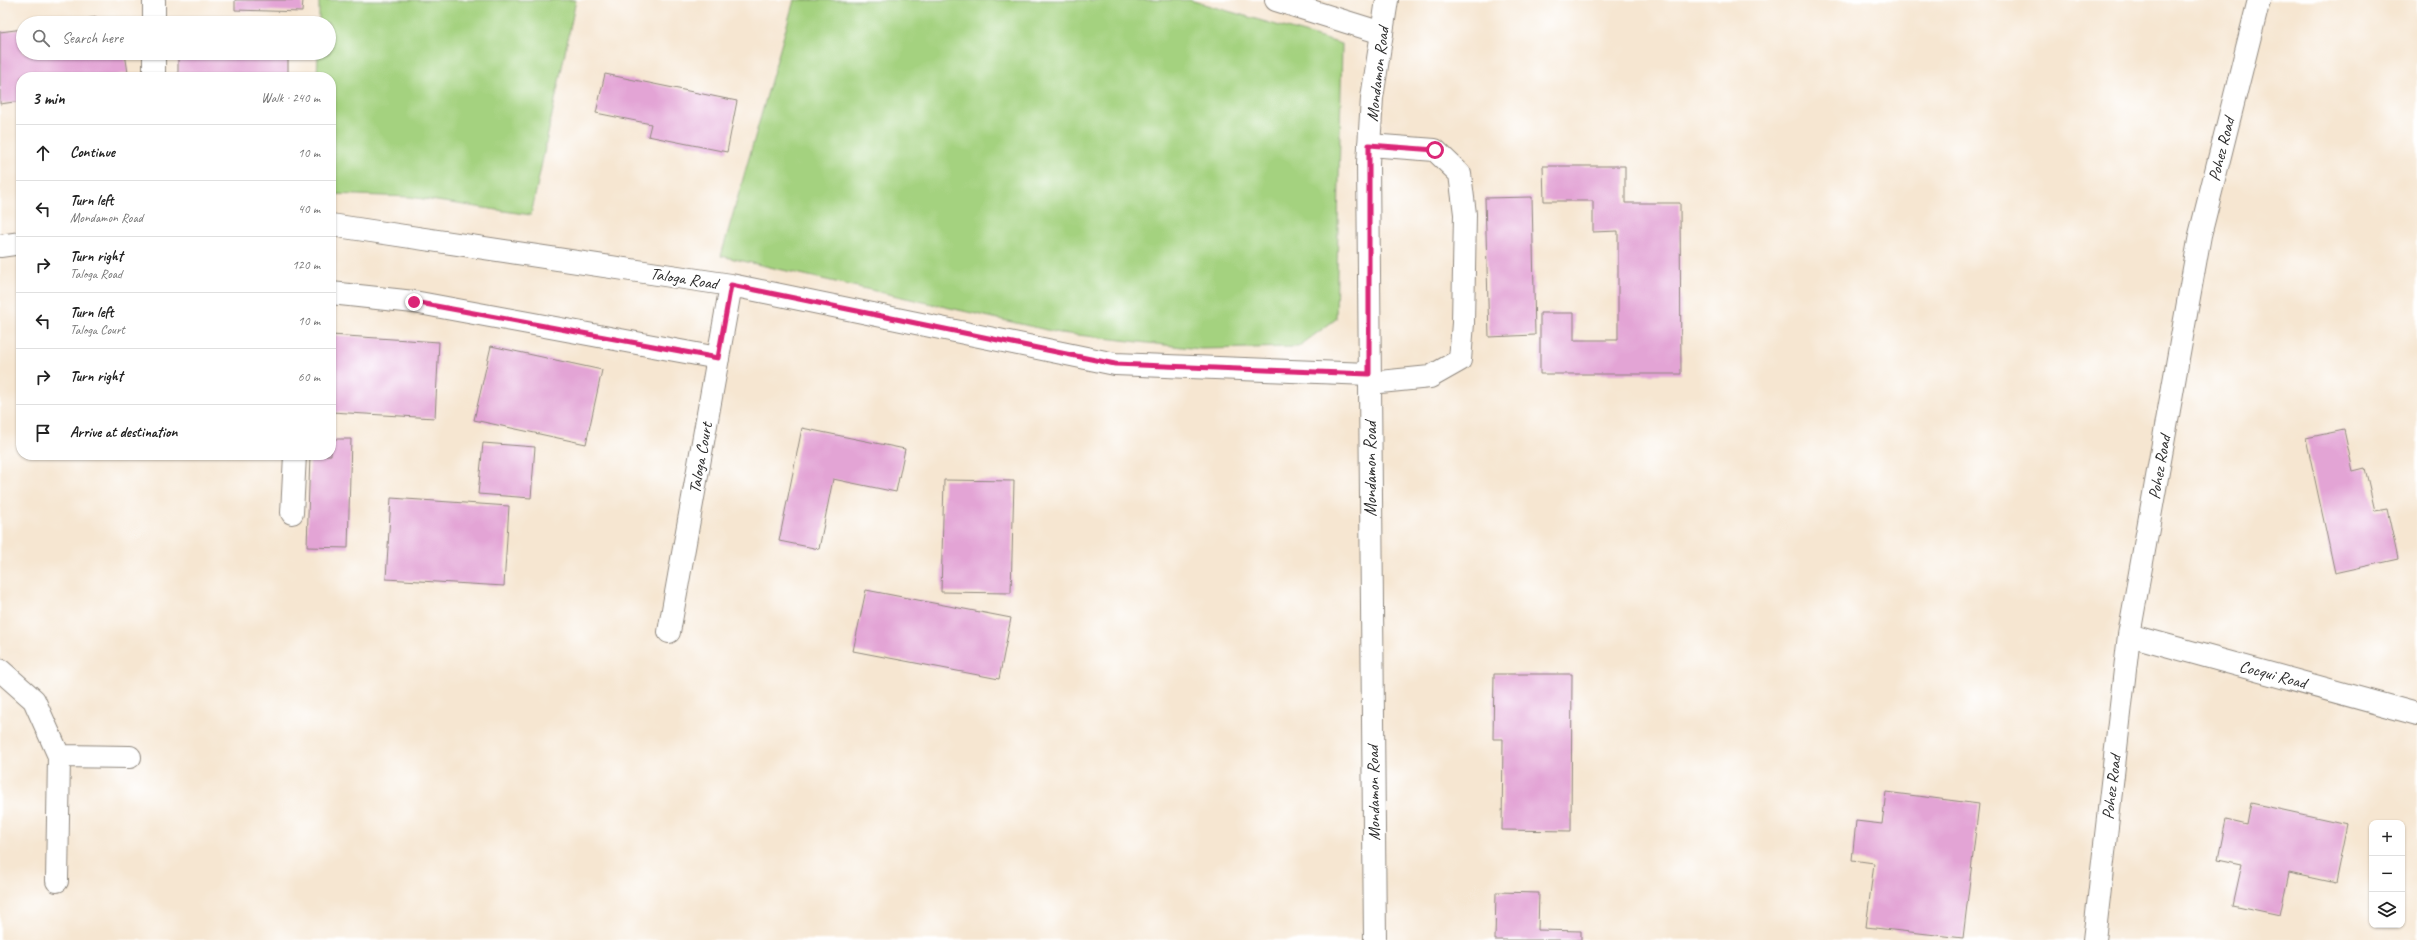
<!DOCTYPE html>
<html lang="en">
<head>
<meta charset="utf-8">
<style>
	body { margin:0; font-family:Caveat,sans-serif; background:#f2f2f2; color:#222 }
	.controls { position:absolute; right:12px; bottom:12px; display:grid; overflow:hidden; border-radius:8px; box-shadow:0 1px 3px #0004 }
	.controls button { width:36px; height:36px; display:grid; place-items:center; padding:0; border:0; border-bottom:1px solid #e0e0e0; background:#fff; color:#222; font:20px sans-serif }
	.stop { position:absolute; width:12px; height:12px; margin:-9px; border:3px solid #db2777; border-radius:50%; background:#fff }
	.stop.end { background:#db2777; border-color:#fff; box-shadow:0 1px 4px #0008 }
	.list { margin:0; padding:0; list-style:none }
	h2 { display:flex; justify-content:space-between; align-items:center; height:52px; margin:0; padding:0 16px; font-size:17px }
	h2 small { font-size:13px; font-weight:400; color:#767676 }
	.list li { display:grid; grid-template-columns:26px 1fr auto; gap:12px; align-items:center; box-sizing:border-box; height:56px; padding:0 16px; border-top:1px solid #e0e0e0 }
	.list b { display:block; font-size:15px; white-space:nowrap }
	.list p { margin:0; font-size:13px; white-space:nowrap; color:#767676 }
	.list em { font-size:13px; font-style:normal; color:#767676 }
	.icon { flex:none; width:22px; height:22px; fill:none; stroke:currentColor; stroke-width:2; stroke-linecap:round; stroke-linejoin:round }
	.map { position:relative; flex:none; width:2417px; height:940px; overflow:hidden }
	.search { position:absolute; background:#fff; box-shadow:0 1px 3px #0004; left:16px; top:16px; width:320px; height:44px; display:flex; align-items:center; gap:10px; box-sizing:border-box; padding:0 14px; border-radius:22px; color:#767676; font-size:15px }
	.panel { position:absolute; background:#fff; box-shadow:0 1px 3px #0004; left:16px; top:72px; width:320px; height:388px; border-radius:16px }
	.map>svg:first-child { display:block }
	.green { fill:#a4d27f; stroke:#687e55 }
	.building { fill:#e3a4d5 }
	.lines { fill:none; stroke-linecap:round; stroke-linejoin:round }
	.lane-casing { stroke:#90887e; stroke-width:24 }
	.street-casing { stroke:#90887e; stroke-width:24 }
	.secondary-casing { stroke:#90887e; stroke-width:24 }
	.lane { stroke:#fff; stroke-width:22 }
	.street { stroke:#fff; stroke-width:22 }
	.secondary { stroke:#fff; stroke-width:22 }
	.route { stroke:#db2777; stroke-width:5 }
	.labels { text-anchor:middle; stroke-width:4; stroke-linejoin:round; paint-order:stroke }
	.street-label { font-size:17px; fill:#2b2b2b; stroke:#fff }
</style>
</head>
<body>
<div class="map">
<svg width="2417" height="940" viewBox="0 0 2417 940">
	<rect width="100%" height="100%" fill="#fff"/>
	<filter id="ink" filterUnits="userSpaceOnUse"><feTurbulence type="fractalNoise" baseFrequency=".025" numOctaves="2"/><feDisplacementMap in="SourceGraphic" scale="8" xChannelSelector="R" yChannelSelector="G"/><feConvolveMatrix kernelMatrix="1 2 1 2 8 2 1 2 1" color-interpolation-filters="sRGB"/></filter>
	<filter id="wash" filterUnits="userSpaceOnUse"><feTurbulence type="fractalNoise" baseFrequency=".012" numOctaves="4" result="noise"/><feDisplacementMap in="SourceGraphic" scale="16" xChannelSelector="R" yChannelSelector="G"/><feGaussianBlur stdDeviation="0.9" result="paint"/><feColorMatrix in="noise" values="0 0 0 0 0 0 0 0 0 0 0 0 0 0 0 0 0 1.4 0 .05"/><feComposite in="paint" operator="in"/></filter>
	<g filter="url(#wash)">
		<rect width="100%" height="100%" fill="#f6e6d1"/>
		<!-- green -->
		<path class="green" d="M319,0H576L531,215L410,197L331,194V77H317L318,53H329V23H319Z
			M794,0H1190L1342,44L1336,319L1298,347L1200,349L1060,333L721,256Z"/>
		<g id="blocks">
			<!-- building -->
			<path class="building" d="M235,0H303L302,12L235,10Z
				M97,17L98,23H65V22Z
				M23,29V53H125L128,73L107,77H21V101L0,104V32Z
				M178,53H288V77H178Z
				M605,74L737,101L727,152L648,136L651,124L596,113Z
				M1543,166H1625V203H1680L1681,374H1540V313H1574V340H1618V231L1593,232V201H1544Z
				M1532,197L1535,335L1489,337L1485,198Z
				M331,335L439,342L435,418L331,412Z
				M491,346L602,370L586,444L474,420Z
				M802,428L905,449L896,492L833,479L819,549L779,541Z
				M2344,430L2353,471L2365,468L2375,511L2387,509L2398,559L2335,573L2306,438Z
				M331,439H351L348,548L307,547L310,455H331Z
				M483,443L535,447L531,498L478,494Z
				M944,480L1014,481L1011,593L941,592Z
				M391,498L509,506L504,586L386,579Z
				M866,590L1011,618L999,679L853,651Z
				M1494,674H1572L1571,831L1502,830L1503,739H1493Z
				M1886,792L1979,804L1963,938L1866,927L1874,863L1852,860L1856,821L1882,824Z
				M2251,803L2347,824L2335,883L2289,873L2280,915L2233,905L2242,864L2218,859L2226,820L2247,825Z
				M1496,892L1539,893L1538,930L1581,931V940H1495Z"/>
		</g>
	</g>
	<g filter="url(#ink)">
		<use href="#blocks" fill-opacity="0" stroke="#90887e" stroke-width="1"/>
		<g class="lines">
			<defs>
				<path id="lane" d="M154,0V23
					M1276,0L1382,33
					M154,53V77
					M1369,145L1435,150L1460,174L1465,214L1463,323L1460,360L1430,377L1370,383
					M331,293L414,302L718,358
					M292,513L295,455
					M0,670L34,700L59,756L130,757
					M57,881L59,756"/>
				<path id="street" d="M331,225L731,285L1115,364L1369,374
					M0,246L21,243
					M669,632L731,285
					M2129,635L2417,714
					M2094,940L2129,635L2200,235L2259,0"/>
				<path id="secondary" d="M1375,940L1368,163L1372,98L1387,0"/>
			</defs>
			<!-- lane casing -->
			<use href="#lane" class="lane-casing"/>
			<!-- street casing -->
			<use href="#street" class="street-casing"/>
			<!-- secondary casing -->
			<use href="#secondary" class="secondary-casing"/>
			<!-- lane -->
			<use href="#lane" class="lane"/>
			<!-- street -->
			<use href="#street" class="street"/>
			<!-- secondary -->
			<use href="#secondary" class="secondary"/>
		</g>
	</g>
	<g class="lines" filter="url(#ink)">
		<!-- route -->
		<path class="route" d="M414,302L718,358L731,285L1115,364L1369,374V145L1435,150"/>
	</g>
	<g class="labels">
		<!-- street labels -->
		<g class="street-label">
			<text transform="translate(1377 74) rotate(-83)" y="6">Mondamon Road</text>
			<text transform="translate(2221 149) rotate(-76)" y="6">Pohez Road</text>
			<text transform="translate(684 278) rotate(9)" y="6">Taloga Road</text>
			<text transform="translate(700 458) rotate(-80)" y="6">Taloga Court</text>
			<text transform="translate(2159 467) rotate(-80)" y="6">Pohez Road</text>
			<text transform="translate(1370 469) rotate(-90)" y="6">Mondamon Road</text>
			<text transform="translate(2273 674) rotate(15)" y="6">Cocqui Road</text>
			<text transform="translate(2111 787) rotate(-83)" y="6">Pohez Road</text>
			<text transform="translate(1373 793) rotate(-91)" y="6">Mondamon Road</text>
		</g>
	</g>
</svg>
<div class="controls">
<button>+</button>
<button>−</button>
<button><svg class="icon" aria-label="layers" viewBox="0 0 24 24"><path d="M12 4l9 5-9 5-9-5zM3 14l9 5 9-5"/></svg></button>
</div>
<div class="stop" style="left:1435px;top:150px"></div>
<div class="stop end" style="left:414px;top:302px"></div>
<div class="search"><svg class="icon" aria-label="search" viewBox="0 0 24 24"><circle cx="10" cy="10" r="6"/><path d="M15 15l6 6"/></svg>Search here</div>
<section class="panel">
<h2>3 min<small>Walk · 240 m</small></h2>
<ul class="list">
<li><svg class="icon" aria-label="ahead" viewBox="0 0 24 24"><path d="M12 20V5M6 11l6-6 6 6"/></svg><div><b>Continue</b></div><em>10 m</em></li>
<li><svg class="icon" aria-label="left" viewBox="0 0 24 24"><path d="M17 20v-9H6M10 6l-5 5 5 5"/></svg><div><b>Turn left</b><p>Mondamon Road</p></div><em>40 m</em></li>
<li><svg class="icon" aria-label="right" viewBox="0 0 24 24"><path d="M7 20v-9h11M14 6l5 5-5 5"/></svg><div><b>Turn right</b><p>Taloga Road</p></div><em>120 m</em></li>
<li><svg class="icon" aria-label="left" viewBox="0 0 24 24"><path d="M17 20v-9H6M10 6l-5 5 5 5"/></svg><div><b>Turn left</b><p>Taloga Court</p></div><em>10 m</em></li>
<li><svg class="icon" aria-label="right" viewBox="0 0 24 24"><path d="M7 20v-9h11M14 6l5 5-5 5"/></svg><div><b>Turn right</b></div><em>60 m</em></li>
<li><svg class="icon" aria-label="arrive" viewBox="0 0 24 24"><path d="M6 21V4h12l-3 4 3 4H6"/></svg><div><b>Arrive at destination</b></div></li>
</ul>
</section>
</div>
</body>
</html>
